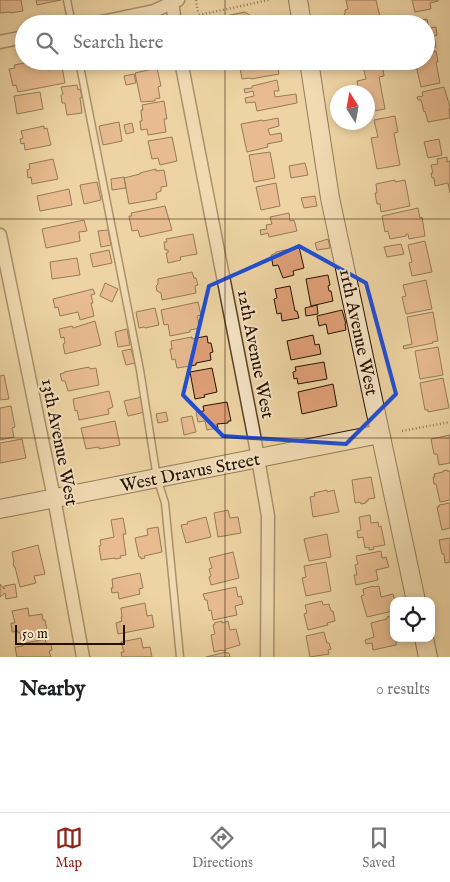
<!DOCTYPE html>
<html lang="en">
<head>
<meta charset="utf-8">
<style>
	body { margin:0; font-family:"IM FELL English",serif; background:#f2f2f2; color:#202124 }
	.controls { position:absolute; right:15px; bottom:15px; display:grid; overflow:hidden; border-radius:10px; box-shadow:0 2px 8px #0003 }
	.controls button { width:45px; height:45px; display:grid; place-items:center; padding:0; border:0; border-bottom:1px solid #e0e0e0; background:#fff; color:#202124; font:25px sans-serif }
	.compass { position:absolute; left:330px; top:85px; width:45px; height:45px; border-radius:50%; background:#fff; box-shadow:0 2px 8px #0003; rotate:349deg }
	.scale { position:absolute; left:15px; bottom:12px; width:110px; box-sizing:border-box; padding-left:5px; border:2px solid #241100; border-top:0; font-size:14px; line-height:18px; white-space:nowrap; color:#241100; -webkit-text-stroke:4px #f4e3c4; paint-order:stroke }
	.list { margin:0; padding:0; list-style:none }
	h2 { display:flex; justify-content:space-between; align-items:center; height:65px; margin:0; padding:0 20px; font-size:21px }
	h2 small { font-size:16px; font-weight:400; color:#757577 }
	.icon { flex:none; width:28px; height:28px; fill:none; stroke:currentColor; stroke-width:2; stroke-linecap:round; stroke-linejoin:round }
	.map { position:relative; flex:none; width:450px; height:657px; overflow:hidden }
	.search { position:absolute; background:#fff; box-shadow:0 2px 8px #0003; left:15px; right:15px; top:15px; height:55px; display:flex; align-items:center; gap:12px; box-sizing:border-box; padding:0 18px; border-radius:28px; color:#757577; font-size:19px }
	.sheet { height:155px; background:#fff }
	nav { display:flex; justify-content:space-around; align-items:center; box-sizing:border-box; height:70px; border-top:1px solid #e0e0e0; background:#fff; font-size:14px; color:#757577 }
	nav a { display:grid; justify-items:center; gap:2px }
	nav .on { color:#8f2418 }
	.map>svg:first-child { display:block }
	.building { fill:#e0a078; stroke:#241100 }
	.lines { fill:none; stroke-linecap:round; stroke-linejoin:round }
	.lane-casing { stroke:#564229; stroke-width:9 }
	.street-casing { stroke:#564229; stroke-width:15 }
	.secondary-casing { stroke:#241100; stroke-width:20 }
	.path { stroke:#241100; stroke-width:2.5; stroke-dasharray:1 2.5; stroke-linecap:butt }
	.lane { stroke:#f4e3c4; stroke-width:6 }
	.street { stroke:#f4e3c4; stroke-width:12 }
	.secondary { stroke:#f4e3c4; stroke-width:18 }
	.marked { fill:none; stroke:#1d4ed8; stroke-width:4; stroke-linejoin:round }
	.grid { fill:none; stroke:#241100; stroke-width:1; stroke-opacity:0.55 }
	.labels { text-anchor:middle; stroke-width:4; stroke-linejoin:round; paint-order:stroke }
	.street-label { font-size:18px; fill:#241100; stroke:#f4e3c4 }
</style>
</head>
<body>
<div class="map">
<svg width="450" height="657" viewBox="0 0 450 657">
	<rect width="100%" height="100%" fill="#eed4a4"/>
	<filter id="stains"><feTurbulence type="fractalNoise" baseFrequency=".004" numOctaves="4"/><feColorMatrix values="0 0 0 0 .2 0 0 0 0 .09 0 0 0 0 .02 0 0 0 .5 -.17"/></filter>
	<radialGradient id="worn" r=".72"><stop offset=".6" stop-color="#630" stop-opacity="0"/><stop offset="1" stop-color="#630" stop-opacity=".3"/></radialGradient>
	<!-- building -->
	<path class="building" d="M0,0H21L23,11L10,13V12L0,13Z
		M36,0H61L37,5Z
		M346,0H376L380,17L376,18V23L370,24H346L344,22L343,17L345,13V10L348,9Z
		M412,0H438V1L430,3L431,9L415,12Z
		M245,12L258,21L259,24H222L221,17Z
		M427,19L429,28L436,27L437,35L434,36L436,47L434,48L433,43L426,45V24H408V23Z
		M436,51L438,62H436L440,83L421,87L415,61H426V54Z
		M35,61L36,63L46,61L48,70L62,67L65,83L18,92L16,85L13,86L9,69L15,68L14,65Z
		M128,61H149L150,64L146,65L147,68L141,69L140,66L129,68Z
		M242,61H276L279,74L251,79L250,78L242,79L239,63Z
		M406,61H414L415,67L407,68Z
		M382,62L384,76L379,77L385,109L368,112V92H359L357,81L366,79L363,66Z
		M157,68L161,86L158,87L160,98L155,99V101L141,102L135,73Z
		M134,74L136,83L126,85L124,76Z
		M277,80L279,91H274L275,97L296,94L297,103L257,111L255,102L246,103L245,98L254,96L253,91L245,93L244,89L252,88V86Z
		M77,85L78,90L80,89L82,97L80,98L82,113L67,115L65,103H62L61,95L63,94L61,87Z
		M444,87L450,107V109H449L450,118L428,122L425,111L424,112L421,100H418L417,97L423,96L422,92Z
		M40,92L43,109L17,114L14,96Z
		M164,101L167,119H164L166,132L148,135L147,129L141,130L140,121H142L141,110H143L142,105Z
		M395,116L398,132L394,133L400,165L377,169L371,138L378,137L374,120Z
		M278,118L279,126L268,129L270,135L281,133L282,141L267,144L268,147L247,152L241,124L262,120L263,121Z
		M119,122L122,141L103,145L99,126Z
		M132,123L134,132L126,134L124,125Z
		M44,126V129L47,128L51,145L25,150L24,143L21,144L20,139L23,138L21,131Z
		M172,137L177,161L160,165L158,158L152,159L148,141Z
		M439,139L442,155L428,158L424,142Z
		M270,152L275,178L254,182L249,155Z
		M447,157V162L450,161V193L448,183L435,186L434,178H432L431,173H433L431,165L438,164L437,159Z
		M53,159L58,179L32,184L31,177L28,178L27,170L30,169L29,164Z
		M305,163L308,175L291,178L289,166Z
		M156,169V171L164,170L167,186L161,187V191L156,193L157,199L129,204L124,178L140,174V173Z
		M124,177L126,188L112,190L111,179Z
		M395,180V182L405,180L410,206L381,212L380,204H377L375,193H377L376,184Z
		M97,182L101,200L84,204L80,185Z
		M276,183L280,206L261,210L256,187Z
		M69,189L72,205L40,211L37,196Z
		M315,196L317,206L304,208L301,198Z
		M165,206L172,230L140,237L138,230L132,231L129,216H132L131,213Z
		M418,208L420,218L422,217L425,236L409,239L408,234H406V236L390,239L388,231L385,232L382,216Z
		M289,213L290,221L294,220L297,231L269,237L268,233L261,235L260,230L267,229L266,225L272,224L270,217Z
		M84,220L87,231L79,232L80,241L46,248L42,229Z
		M108,230L111,245L101,247L98,231Z
		M193,234L197,254L180,257L181,260L168,263L166,253H168V250H165L164,242H167L166,239Z
		M328,239L330,248L317,250L315,243Z
		M425,241L432,272L412,276L409,263L412,262L408,245Z
		M401,244L404,254L387,257L384,247Z
		M299,247L304,268L293,271L294,275L283,278L278,265L273,266L271,255L276,253V252Z
		M109,250L112,263L93,267L90,254Z
		M77,258L80,275L52,279L50,262Z
		M192,272L194,278H196L198,285L195,286L196,293L162,300L161,293L157,291L156,286L158,284V279Z
		M328,275L330,285L328,286L329,291H331L333,301L311,306L306,279Z
		M426,280L432,309L406,314L402,297L406,296L403,285Z
		M105,283L118,289L112,302L100,296Z
		M290,286L295,311H297L299,318L282,321L281,313L277,314L274,299L277,298L275,289Z
		M93,289L95,294L91,295L93,303H91L94,316L80,320L78,312L60,316L58,307L55,308L53,299Z
		M198,302L201,315L197,316L200,328L190,330V332L170,336L168,324L164,325L161,310Z
		M317,305L318,314L306,316L305,308Z
		M155,308L159,325L145,328L144,327L139,328L136,312Z
		M342,310L346,324H345L346,330L328,334L326,324L319,326L317,316Z
		M433,312L438,341L432,342L433,343L404,349L403,346L412,344L407,317Z
		M95,321L101,345L65,354L63,344L65,343L64,337L61,338L59,329L72,326L73,328Z
		M127,329L130,345L118,347L115,332Z
		M313,335L315,345L319,344L321,354L291,360L287,341Z
		M207,336L208,343H211L213,352L210,353L211,360L196,363V365L177,368L175,359L172,360L170,349H172L171,341L192,337V339Z
		M438,347L443,375L420,379L415,351Z
		M131,349L135,363L126,365L122,351Z
		M324,362L327,379L298,384L297,378L294,379L293,372L296,371L295,367Z
		M89,367L90,369L96,368L99,385L68,391L65,381H62L60,374L64,373V372Z
		M212,368L217,392L204,395L205,397L195,399L190,372Z
		M4,375L9,399L0,400V376Z
		M443,378L449,408L428,412V410H425L420,383Z
		M333,384L337,406L302,414L298,392Z
		M109,391L113,407L108,409L109,414L79,420L77,410L75,411L73,399Z
		M142,397L145,412L128,416L124,401Z
		M227,402L231,421H228V423L217,424L218,428L207,430L205,421L198,422L196,412L204,411L203,406Z
		M11,406L15,427L12,428L14,437L0,440V408Z
		M166,412L168,421L158,423L156,414Z
		M192,416L196,432L184,435L181,418Z
		M115,421L120,445L99,449V447L86,449L81,428Z
		M450,435V463L439,465L437,454H434L431,439Z
		M22,439L26,458L0,463V443Z
		M447,470V471H450V500L440,502L436,484H434L433,477H435L434,474L443,472V471Z
		M371,477L375,498L368,499V501H366V503L361,504L360,502L355,503L352,480Z
		M327,490V492L334,490L339,512L313,517L310,497L315,496L314,493Z
		M450,503V528L442,530L437,507H439V505Z
		M228,510L230,518L238,517L241,533L218,537L214,513Z
		M370,515L371,523L378,522L379,527L381,526L385,545L373,547L374,549L369,550V547L365,548L363,537L358,538L357,531L361,530L359,517Z
		M206,517L211,537L186,543L181,525L188,524L187,522Z
		M123,518L126,534H123L126,555L120,556L121,558L115,559V558L101,560L99,546L101,545L100,540L114,537L111,520Z
		M158,527L162,552L144,556L145,558L141,559V557H139L135,538L148,535L147,529Z
		M327,534L331,557L309,561L304,539Z
		M450,538V562L445,563L444,554H442L439,540Z
		M38,545L45,574L34,576L36,583L20,587L15,567H14L13,563L14,562L12,552Z
		M381,551L382,558L386,557L389,567L376,570L378,580L356,585L354,575H357L355,565L358,564L356,556Z
		M233,552L239,578L211,585L209,577L211,576L209,569L212,568L209,558Z
		M326,562L331,591L306,596L302,578L306,577L304,566Z
		M140,573L143,588L139,589L140,594L119,599L118,592L112,593L111,588H113L112,579Z
		M0,584L4,589V586L15,584L17,597L6,599L5,593L0,597Z
		M373,586L374,587L379,586L381,597L393,594L395,601L394,604L391,605L393,611L367,617L361,596L364,595L363,589Z
		M236,587L238,597L241,596L243,604L235,606L237,615L213,620L211,610L209,611L207,600H205L203,594Z
		M322,601L323,605L329,604L331,611H333L335,621L327,623L328,625L308,630L304,614L307,613L305,605Z
		M145,603L147,616L152,615L154,627L118,634L116,623L122,621L121,617H122L121,608Z
		M28,608L29,616L42,614L43,620H45L48,635L21,640L20,633H18V631L12,632L11,623H15L12,611Z
		M391,616V618H394V628H393L394,638L404,639H402V641L396,642V645L373,650L372,643L366,644L365,640L374,637L371,623L387,619V617Z
		M222,621V623L228,621L230,630L236,629L240,645L226,649V650L222,651V650L214,652L211,635L215,634L213,625L215,624L214,623Z
		M324,632L327,643H329L331,649L328,650L329,654L310,657L306,636Z
		M141,638L143,648L150,647L152,657H122L121,652H124L121,642Z
		M45,639L47,645L51,644L52,650L49,651L51,657H17L15,647L23,646L22,644Z
		M226,652V653H229L230,657H206Z"/>
	<g class="lines">
		<defs>
			<path id="lane" d="M67,0L72,24
				M79,61L140,370L157,478L165,503L180,657"/>
			<path id="street" d="M172,0L175,24
				M92,24L154,11L178,0
				M0,42L24,37
				M181,61L253,430L268,516L267,657
				M0,235L54,498L83,657"/>
			<path id="secondary" d="M298,0L302,24
				M309,61L330,198L416,601
				M0,509L380,434
				M424,638L428,657"/>
		</defs>
		<!-- lane casing -->
		<use href="#lane" class="lane-casing"/>
		<!-- street casing -->
		<use href="#street" class="street-casing"/>
		<!-- secondary casing -->
		<use href="#secondary" class="secondary-casing"/>
		<!-- path -->
		<path class="path" d="M196,0L198,12
			M199,15L269,0
			M402,431L450,422"/>
		<!-- lane -->
		<use href="#lane" class="lane"/>
		<!-- street -->
		<use href="#street" class="street"/>
		<!-- secondary -->
		<use href="#secondary" class="secondary"/>
	</g>
	<!-- marked area -->
	<path d="M0 0H450V657H0ZM299,246L366,283L396,394L346,444L223,436L183,395L209,286Z" fill="#eed4a4" fill-opacity=".55" fill-rule="evenodd"/>
	<path class="marked" d="M299,246L366,283L396,394L346,444L223,436L183,395L209,286Z"/>
	<!-- grid -->
	<path class="grid" d="M225,0V24M225,61V657M0,219H450M0,438H450"/>
	<g class="labels">
		<!-- street labels -->
		<g class="street-label">
			<text transform="translate(359 332) rotate(78)" y="6">11th Avenue West</text>
			<text transform="translate(256 354) rotate(79)" y="6">12th Avenue West</text>
			<text transform="translate(60 442) rotate(79)" y="6">13th Avenue West</text>
			<text transform="translate(190 472) rotate(-11)" y="6">West Dravus Street</text>
		</g>
	</g>
	<rect width="100%" height="100%" filter="url(#stains)"/>
	<rect width="100%" height="100%" fill="url(#worn)"/>
</svg>
<div class="controls">
<button><svg class="icon" aria-label="locate" viewBox="0 0 24 24"><circle cx="12" cy="12" r="6"/><path d="M12 2v4M12 18v4M2 12h4M18 12h4"/></svg></button>
</div>
<svg class="compass" viewBox="-18 -18 36 36"><path d="M0-13l5 13h-10z" fill="#e53935"/><path d="M0 13l5-13h-10z" fill="#757577"/></svg>
<div class="scale">50 m</div>
<div class="search"><svg class="icon" aria-label="search" viewBox="0 0 24 24"><circle cx="10" cy="10" r="6"/><path d="M15 15l6 6"/></svg>Search here</div>
</div>
<section class="sheet">
<h2>Nearby<small>0 results</small></h2>
<ul class="list">
</ul>
</section>
<nav>
<a class="on"><svg class="icon" aria-label="map" viewBox="0 0 24 24"><path d="M3 6l6-2 6 2 6-2v14l-6 2-6-2-6 2zM9 4v14M15 6v14"/></svg>Map</a>
<a><svg class="icon" aria-label="directions" viewBox="0 0 24 24"><path d="M12 3l9 9-9 9-9-9zM9 14v-3h6M13 9l2 2-2 2"/></svg>Directions</a>
<a><svg class="icon" aria-label="saved" viewBox="0 0 24 24"><path d="M7 4h10v16l-5-4-5 4z"/></svg>Saved</a>
</nav>
</body>
</html>
